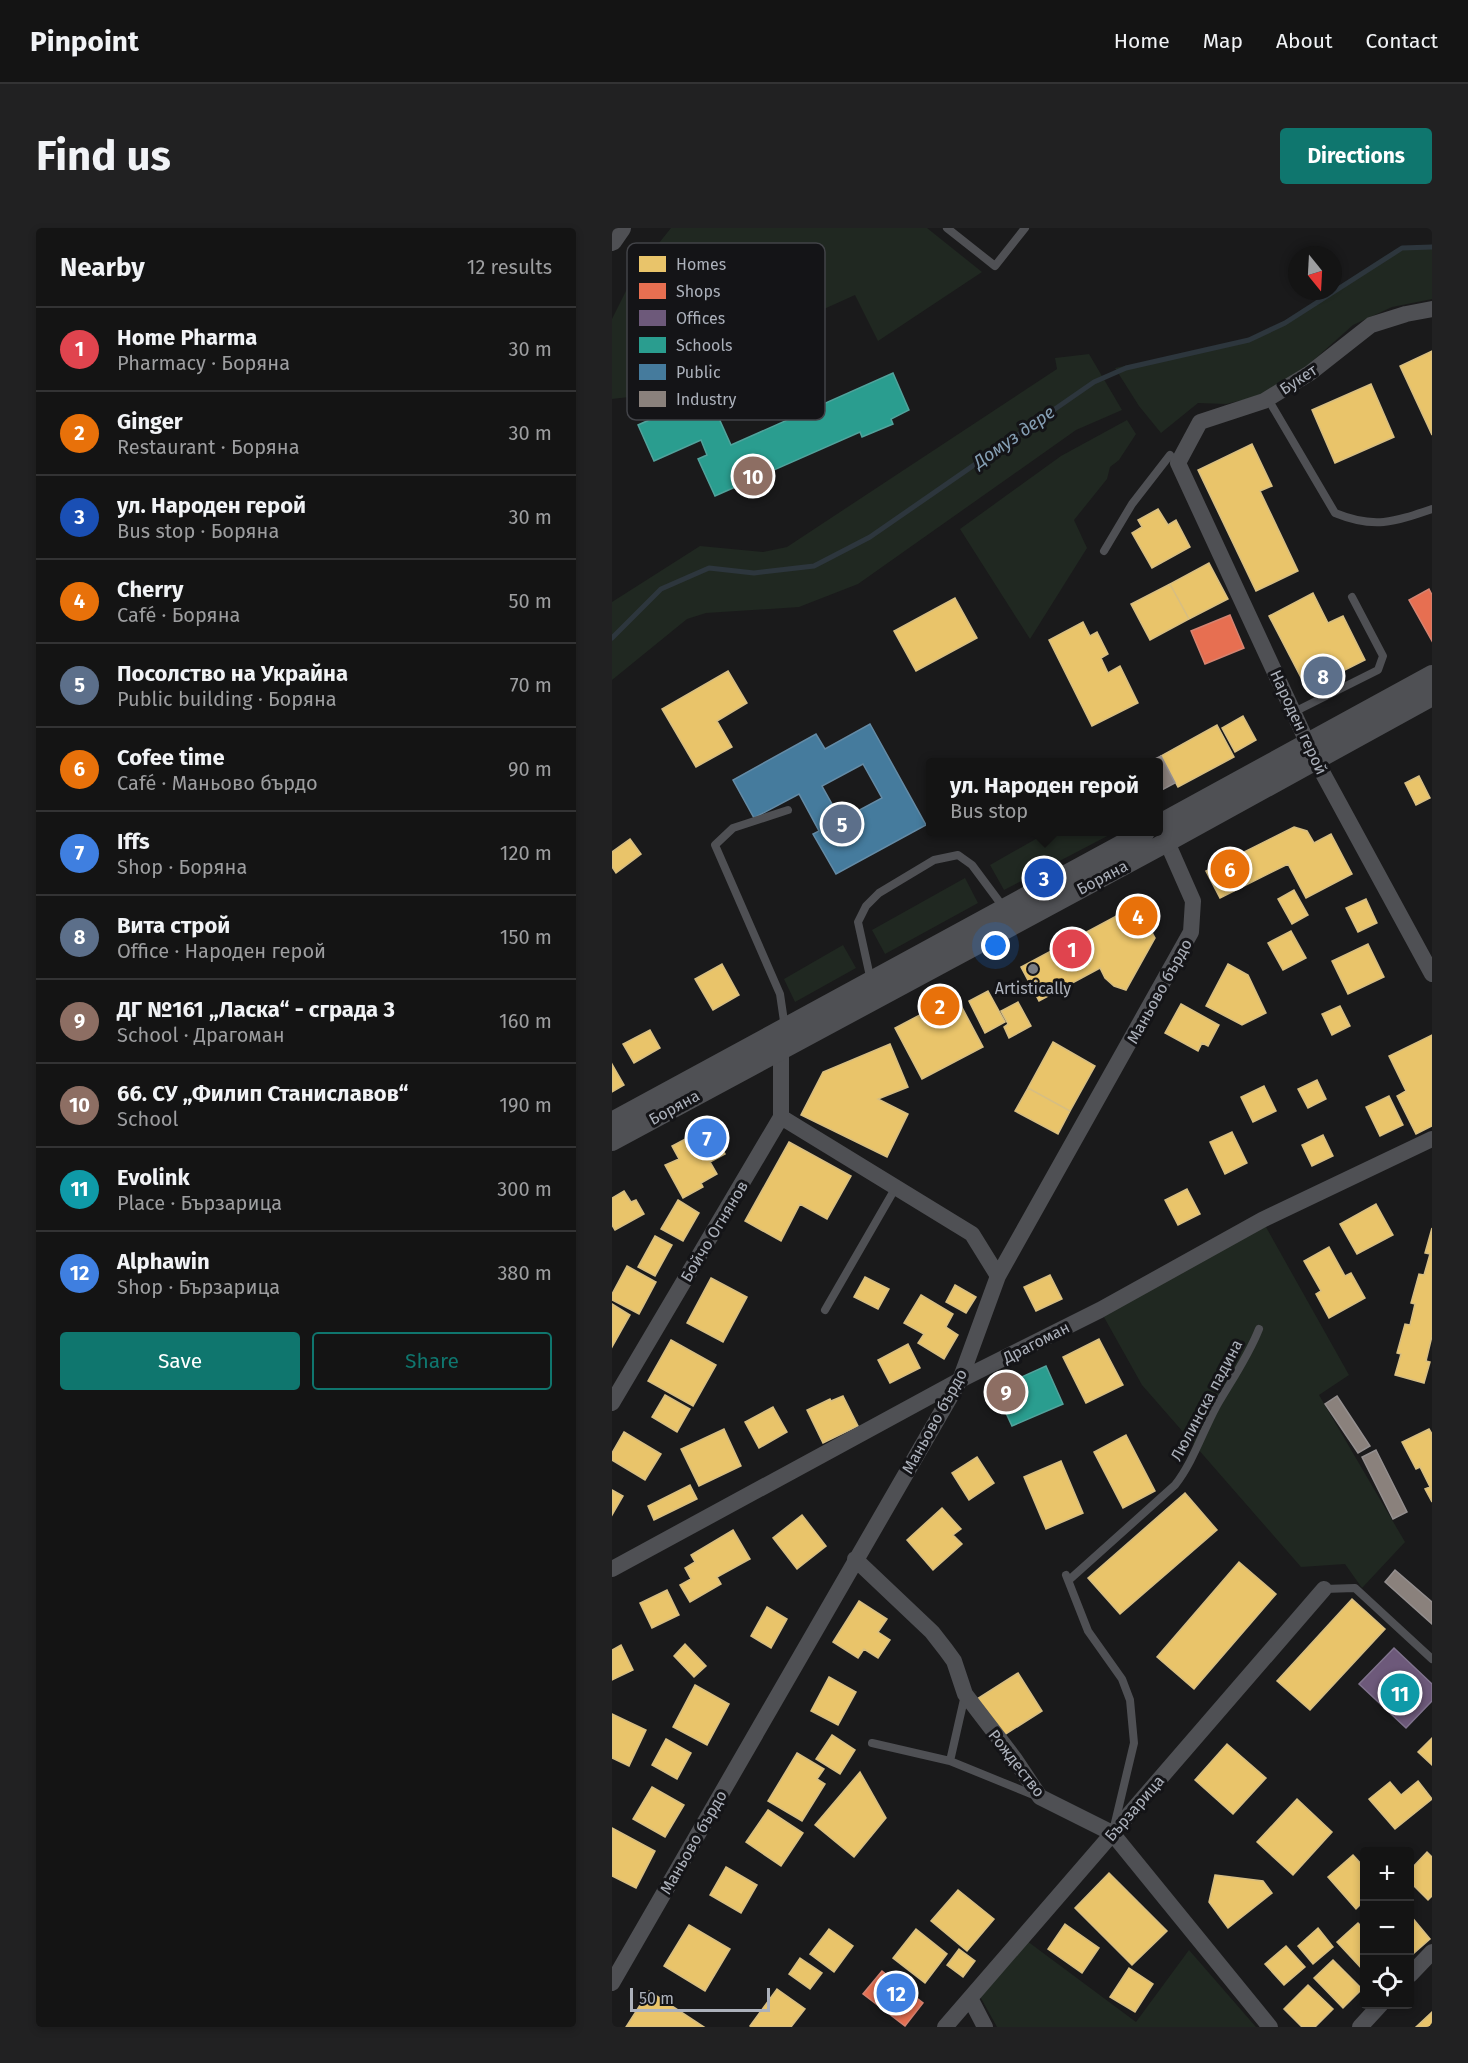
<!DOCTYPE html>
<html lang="en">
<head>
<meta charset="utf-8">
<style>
	body { margin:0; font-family:"Fira Sans",sans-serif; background:#212122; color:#f1f3f6 }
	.controls { position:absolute; right:18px; bottom:18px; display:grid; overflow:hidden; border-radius:6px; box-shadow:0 3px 9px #0003 }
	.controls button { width:54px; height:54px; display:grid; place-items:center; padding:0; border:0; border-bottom:2px solid #333334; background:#141414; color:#f1f3f6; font:30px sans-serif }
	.compass { position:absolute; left:676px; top:18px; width:54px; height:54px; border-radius:50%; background:#141414; box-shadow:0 3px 9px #0003; rotate:162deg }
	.scale { position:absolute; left:18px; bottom:15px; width:140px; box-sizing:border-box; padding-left:6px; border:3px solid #acb1bb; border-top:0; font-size:16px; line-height:21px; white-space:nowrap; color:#acb1bb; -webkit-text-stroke:4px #141417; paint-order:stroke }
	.you { position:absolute; left:384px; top:718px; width:21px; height:21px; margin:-15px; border:4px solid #fff; border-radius:50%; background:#1a73e8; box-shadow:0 0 0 9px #1a73e833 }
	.badge { display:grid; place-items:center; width:39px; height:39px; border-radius:50%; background:#0f766e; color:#fff; font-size:20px; font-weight:700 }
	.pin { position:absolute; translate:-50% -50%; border:3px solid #fff; box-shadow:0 2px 6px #0006 }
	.popup { position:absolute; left:314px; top:530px; width:237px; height:78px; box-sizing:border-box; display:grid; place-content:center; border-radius:6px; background:#141414; filter:drop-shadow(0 2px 4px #0005); font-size:20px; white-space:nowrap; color:#9d9ea0 }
	.popup b { font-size:22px; color:#f1f3f6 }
	.popup::after { content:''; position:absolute; left:50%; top:100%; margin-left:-12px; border:12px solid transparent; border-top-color:#141414 }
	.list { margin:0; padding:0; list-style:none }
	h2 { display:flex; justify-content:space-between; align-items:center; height:78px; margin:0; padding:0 24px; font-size:26px }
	h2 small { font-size:20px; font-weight:400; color:#9d9ea0 }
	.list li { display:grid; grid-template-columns:39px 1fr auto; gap:18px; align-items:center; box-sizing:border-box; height:84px; padding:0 24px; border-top:2px solid #333334 }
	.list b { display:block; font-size:22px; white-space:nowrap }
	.list p { margin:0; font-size:20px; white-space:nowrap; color:#9d9ea0 }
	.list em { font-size:20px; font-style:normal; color:#9d9ea0 }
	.actions { display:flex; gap:12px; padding:18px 24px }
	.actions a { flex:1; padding:14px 0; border:2px solid #0f766e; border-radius:6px; text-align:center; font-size:21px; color:#0f766e }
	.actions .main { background:#0f766e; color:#fff }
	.icon { flex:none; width:33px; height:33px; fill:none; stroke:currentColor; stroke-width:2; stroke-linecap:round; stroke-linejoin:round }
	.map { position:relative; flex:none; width:820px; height:1799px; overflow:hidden; border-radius:6px }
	header { display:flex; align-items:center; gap:36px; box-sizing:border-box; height:84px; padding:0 30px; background:#141414; border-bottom:2px solid #333334 }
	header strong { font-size:28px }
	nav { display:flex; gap:33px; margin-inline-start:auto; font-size:21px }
	.intro { display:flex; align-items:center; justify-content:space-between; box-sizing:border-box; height:144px; padding:0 36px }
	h1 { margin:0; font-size:42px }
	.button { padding:15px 27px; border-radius:6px; background:#0f766e; color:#fff; font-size:21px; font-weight:700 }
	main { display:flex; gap:36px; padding:0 36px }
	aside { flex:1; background:#141414; border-radius:6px; box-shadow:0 3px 9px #0003 }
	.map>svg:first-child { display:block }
	.green { fill:#202821 }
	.homes { fill:#e9c46a; stroke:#d7be82; stroke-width:1.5 }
	.shops { fill:#e76f51; stroke:#d58371; stroke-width:1.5 }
	.offices { fill:#6d597a; stroke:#80738e; stroke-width:1.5 }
	.schools { fill:#2a9d8f; stroke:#51a39c; stroke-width:1.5 }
	.public { fill:#457b9d; stroke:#648ba6; stroke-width:1.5; fill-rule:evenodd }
	.industry { fill:#8a817c; stroke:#948f8f; stroke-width:1.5 }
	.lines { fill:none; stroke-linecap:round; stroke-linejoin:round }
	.stream { stroke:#2d363d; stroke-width:5 }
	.service { stroke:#4f5054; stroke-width:8 }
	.minor { stroke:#4f5054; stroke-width:16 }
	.tertiary { stroke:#4f5054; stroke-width:20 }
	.poi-dot { fill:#797c83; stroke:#141417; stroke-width:2 }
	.labels { text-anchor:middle; stroke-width:6; stroke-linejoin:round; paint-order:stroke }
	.street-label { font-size:16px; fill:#acb1bb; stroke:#141417 }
	.poi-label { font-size:16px; fill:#acb1bb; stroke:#141417 }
	.water-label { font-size:18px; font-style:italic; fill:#859fb4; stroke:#141417 }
	.key { fill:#141417; stroke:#424348; stroke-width:1.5 }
	.key-label { font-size:16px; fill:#acb1bb }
</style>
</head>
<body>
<header>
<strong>Pinpoint</strong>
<nav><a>Home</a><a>Map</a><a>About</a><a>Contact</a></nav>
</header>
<div class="intro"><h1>Find us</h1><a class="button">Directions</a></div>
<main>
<aside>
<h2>Nearby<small>12 results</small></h2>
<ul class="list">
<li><span class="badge" style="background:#e0444e">1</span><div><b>Home Pharma</b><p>Pharmacy · Боряна</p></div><em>30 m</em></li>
<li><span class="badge" style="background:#e8710a">2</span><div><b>Ginger</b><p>Restaurant · Боряна</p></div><em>30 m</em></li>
<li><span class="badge" style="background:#1a4fb4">3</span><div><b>ул. Народен герой</b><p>Bus stop · Боряна</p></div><em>30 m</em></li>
<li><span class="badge" style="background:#e8710a">4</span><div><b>Cherry</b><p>Café · Боряна</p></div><em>50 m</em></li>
<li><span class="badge" style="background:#5c6f8a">5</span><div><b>Посолство на Украйна</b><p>Public building · Боряна</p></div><em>70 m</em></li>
<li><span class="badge" style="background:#e8710a">6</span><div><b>Cofee time</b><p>Café · Маньово бърдо</p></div><em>90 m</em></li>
<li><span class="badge" style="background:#3f7fe0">7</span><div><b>Iffs</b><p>Shop · Боряна</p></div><em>120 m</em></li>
<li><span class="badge" style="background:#5c6f8a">8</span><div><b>Вита строй</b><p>Office · Народен герой</p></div><em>150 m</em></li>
<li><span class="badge" style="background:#8d6e63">9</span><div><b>ДГ №161 „Ласка“ - сграда 3</b><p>School · Драгоман</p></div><em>160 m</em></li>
<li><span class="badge" style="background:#8d6e63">10</span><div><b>66. СУ „Филип Станиславов“</b><p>School</p></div><em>190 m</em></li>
<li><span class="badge" style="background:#0f9aa8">11</span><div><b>Evolink</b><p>Place · Бързарица</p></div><em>300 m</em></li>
<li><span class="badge" style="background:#3f7fe0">12</span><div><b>Alphawin</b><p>Shop · Бързарица</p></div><em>380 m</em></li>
</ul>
<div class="actions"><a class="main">Save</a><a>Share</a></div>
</aside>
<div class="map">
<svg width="820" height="1799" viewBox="0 0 820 1799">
	<rect width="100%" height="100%" fill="#1a1a1b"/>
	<!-- green -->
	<path class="green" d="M59,0H315L370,44L266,113L243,67L17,169L0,171V91L23,45Z
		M820,19V71L780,79L741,97L695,138L648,168L614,176L586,175L549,205L527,178L503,140L637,112L673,95L790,20Z
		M477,126L510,182L464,202L246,356L187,379L94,385L75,391L0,452V374L88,318L151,324L175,319L445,141L443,130Z
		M515,192L524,206L507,232L498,239L495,251L462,292L475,320L418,411L348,301L449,228Z
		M436,604H503L392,662L378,637Z
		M353,650L366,675L273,726L260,702Z
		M231,717L244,740L183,774L172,751Z
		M650,992L737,1147L707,1167L793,1314L750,1360L733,1336L689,1339L530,1157L488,1082Z
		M411,1710L524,1794L577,1722L644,1799H385L365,1763Z"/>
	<!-- homes -->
	<path class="homes" d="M820,123V207L788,138Z
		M759,156L782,209L723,235L700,182Z
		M640,216L660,258L648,263L686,343L644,363L586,242Z
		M546,281L556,297L564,292L578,319L540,340L520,305L530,299L526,292Z
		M597,335L616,371L577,391L558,356Z
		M558,356L577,391L538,412L519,376Z
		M701,365L716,395L731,388L753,432L695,461L657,388Z
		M343,370L365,410L304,443L282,403Z
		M471,394L478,408L485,404L496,426L489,430L496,445L508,438L526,475L480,498L437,412Z
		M116,443L135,475L105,493L120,519L84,539L50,481Z
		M631,488L644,512L623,524L610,500Z
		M605,497L622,529L566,559L549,528Z
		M807,548L818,570L804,577L793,555Z
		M682,599L695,603L702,615L719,606L740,646L694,670L676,636L608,670L594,643Z
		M18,611L29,626L4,645L0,639V624Z
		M682,662L696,687L680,696L666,671Z
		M754,671L765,695L746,704L734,680Z
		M525,677L543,710L514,762L502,758L493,750L488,740L427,773L409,739Z
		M679,703L694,730L671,742L656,715Z
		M756,716L772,749L736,766L720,733Z
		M110,736L127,767L101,782L83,751Z
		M616,736L636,747L654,785L630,797L594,778Z
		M376,763L393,794L373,805L357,773Z
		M344,768L371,819L310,851L283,800Z
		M406,774L419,798L397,810L392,799L396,796L389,783Z
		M569,776L607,797L596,818L590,815L586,823L553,805Z
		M728,778L738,798L720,807L710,786Z
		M38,802L48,820L22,835L11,816Z
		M820,807V898L804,906L785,868L794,863L777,828Z
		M441,814L483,838L458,883L416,860Z
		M278,816L296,859L266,871L296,886L275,929L189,887L211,844Z
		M0,836L12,857L0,864Z
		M705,852L714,871L696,880L686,861Z
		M652,858L664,883L641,894L629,869Z
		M416,860L458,883L446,906L403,883Z
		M777,868L791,897L768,908L754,879Z
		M98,898L113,926L98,934L105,946L89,955L91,959L71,970L53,937L67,931L60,918Z
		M620,904L635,935L613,946L598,914Z
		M711,907L721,928L700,938L690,917Z
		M177,914L239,948L215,991L188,976L169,1013L133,993Z
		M575,961L588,986L566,997L553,972Z
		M12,963L19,974L24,972L32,986L3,1002L0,997V970Z
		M66,972L87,985L71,1013L49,1001Z
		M764,976L781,1007L745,1026L728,996Z
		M820,1000V1108L814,1133L818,1134L812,1155L783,1147L789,1126L785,1125L793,1096L798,1097L803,1076L799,1075L807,1046L812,1047L818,1026L813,1025Z
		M43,1008L60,1017L43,1048L26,1039Z
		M717,1019L733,1048L739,1045L753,1070L717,1090L704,1066L709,1063L692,1033Z
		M15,1038L44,1054L27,1086L0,1072V1066Z
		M438,1047L450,1071L424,1083L412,1059Z
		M253,1049L277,1061L266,1081L242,1069Z
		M99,1050L135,1069L111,1114L75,1095Z
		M343,1057L364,1069L354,1085L334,1074Z
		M309,1067L341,1086L334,1099L346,1107L332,1131L306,1115L312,1106L292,1095Z
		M0,1076L18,1087L0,1119Z
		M487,1111L511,1157L474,1175L451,1129Z
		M59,1112L104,1137L81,1178L36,1153Z
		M296,1116L308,1140L278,1155L266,1132Z
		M53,1167L78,1181L65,1204L40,1189Z
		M231,1168L246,1198L211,1215L195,1182L218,1171L219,1173Z
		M161,1179L175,1204L147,1220L133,1194Z
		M112,1201L129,1238L87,1258L69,1221Z
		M817,1201L820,1206V1274L813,1261L818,1259L808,1239L804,1241L790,1214Z
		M12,1204L49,1226L33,1252L0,1232V1225Z
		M514,1207L543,1263L511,1280L482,1224Z
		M365,1229L382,1255L357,1272L340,1245Z
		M449,1233L471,1285L434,1301L412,1249Z
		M78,1257L85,1271L42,1292L36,1278Z
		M0,1262L11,1268L0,1287Z
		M573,1265L605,1302L508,1386L476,1350Z
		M330,1280L349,1301L341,1307L350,1316L321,1342L295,1312Z
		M190,1287L214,1318L185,1341L161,1310Z
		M121,1302L138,1331L105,1349L109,1356L78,1374L68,1357L79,1351L73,1340L83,1334L79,1327Z
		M627,1334L664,1366L582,1461L545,1429Z
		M55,1362L67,1387L40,1400L28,1375Z
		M740,1371L773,1401L698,1482L665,1453Z
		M247,1373L275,1391L266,1404L278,1412L266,1430L252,1421L246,1430L221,1414Z
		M155,1379L175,1391L159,1420L139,1408Z
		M73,1416L94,1438L82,1449L62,1428Z
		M9,1417L21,1442L0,1452V1422Z
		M406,1445L430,1483L389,1509L365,1471Z
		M217,1449L244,1464L226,1497L199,1483Z
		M83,1457L117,1476L95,1517L61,1499Z
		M0,1486L34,1502L17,1538L0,1530Z
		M220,1507L243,1522L228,1546L204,1531Z
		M820,1510V1537L806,1524Z
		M54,1511L79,1525L65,1551L40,1537Z
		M615,1516L654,1550L621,1586L583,1552Z
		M185,1525L212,1541L205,1551L213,1556L190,1593L156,1573Z
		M248,1544L274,1590L242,1629L203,1597Z
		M806,1553L820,1571L783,1601L757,1571L778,1554L789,1567Z
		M40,1559L72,1577L53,1609L21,1591Z
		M685,1571L720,1604L681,1647L645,1614Z
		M156,1582L191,1605L169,1638L134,1614Z
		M0,1600L43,1623L24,1660L0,1648Z
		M815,1624L820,1629V1668L816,1672L798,1654V1642Z
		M741,1627L752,1639V1673L744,1681L716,1649Z
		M114,1639L145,1657L129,1685L98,1667Z
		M497,1645L555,1703L520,1737L463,1680Z
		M603,1647L651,1653L660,1665L616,1700L597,1674Z
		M346,1662L382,1691L355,1723L319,1693Z
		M798,1687L818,1711L801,1726L798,1722Z
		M746,1695L752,1701V1743L725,1714Z
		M453,1696L487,1720L470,1745L436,1721Z
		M77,1697L118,1721L93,1763L52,1738Z
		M706,1700L721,1719L701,1736L686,1718Z
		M217,1701L241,1718L222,1744L198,1726Z
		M304,1701L335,1726L313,1755L281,1730Z
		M674,1718L693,1739L672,1757L653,1736Z
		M347,1721L363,1733L351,1749L335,1737Z
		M188,1730L210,1745L198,1761L177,1746Z
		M721,1732L750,1761L731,1780L702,1750Z
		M517,1740L541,1756L523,1784L498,1769Z
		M696,1757L721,1781L703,1799H690L672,1781Z
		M165,1761L193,1781L179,1799H139L138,1798Z
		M37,1763L92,1799H14Z
		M820,1784V1799H804Z"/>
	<!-- shops -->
	<path class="shops" d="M817,361L820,367V413L797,372Z
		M618,387L632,420L593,436L579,403Z
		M270,1743L311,1775L293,1798L251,1766Z"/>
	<!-- offices -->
	<path class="offices" d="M782,1420L820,1456V1473L794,1500L747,1456Z"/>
	<!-- schools -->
	<path class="schools" d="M281,145L297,182L279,191L281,196L250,209L248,204L103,268L86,231L95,227L89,212L42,233L26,197L96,166L119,217Z
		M434,1138L451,1176L400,1198L383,1161Z"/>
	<!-- public -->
	<path class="public" d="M258,496L314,597L224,646L201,606L207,603L187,566L142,590L121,552L204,506L213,521ZM251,536L270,570L229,592L210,558Z"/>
	<!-- industry -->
	<path class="industry" d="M549,528L563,555L546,564V534H537Z
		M725,1168L758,1218L746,1225L713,1176Z
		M764,1222L795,1284L781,1291L750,1229Z
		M783,1342L820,1374V1396L773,1354Z"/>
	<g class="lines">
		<!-- stream -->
		<path class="stream" d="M0,410L49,361L97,340L142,345L202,338L258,309L482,154L514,140L637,112L673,95L790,20L820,19"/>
		<!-- service -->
		<path class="service" d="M335,0L383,38L413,0
			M656,171L723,285C762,301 782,294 820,281
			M492,323L520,276L558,227
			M682,484L766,442L771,428L740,369
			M259,753L246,694L254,678L267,665L322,632L346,627L360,637L392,680
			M173,800L168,766L103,617L121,600L176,582
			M213,1082L284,959
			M454,1347L476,1403L510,1451L518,1472L522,1515L502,1599
			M457,1352L563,1257C581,1234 590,1205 604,1179C619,1153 636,1129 647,1101
			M712,1361L743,1360L820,1431
			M260,1515L338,1533L424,1568
			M338,1533L353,1467"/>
		<!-- minor -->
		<path class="minor" d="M820,81L794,86L759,97L698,145L652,173L588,194L566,235L703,531L820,746
			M169,889L360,1006L386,1048
			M0,1175L169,889V821
			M243,1331L320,1404L334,1422L342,1433L353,1466L402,1530L428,1569L500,1605L658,1799
			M0,1341L348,1152L488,1082L650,992L820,911
			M798,1747L820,1724
			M0,1755L348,1152L386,1048L579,704L581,673L555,614
			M358,1770L373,1799
			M333,1799L712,1361
			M748,1799L769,1776"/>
		<!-- tertiary -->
		<path class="tertiary" d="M0,13L9,0
			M546,597L820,447
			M0,894L533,604
			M0,913L555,614L820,468"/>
	</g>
	<!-- markers -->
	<circle class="poi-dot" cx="421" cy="741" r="6"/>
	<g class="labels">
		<!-- street labels -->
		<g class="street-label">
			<text transform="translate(686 151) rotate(-33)" y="6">Букет</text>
			<text transform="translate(687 494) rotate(65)" y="6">Народен герой</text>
			<text transform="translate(490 649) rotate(-28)" y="6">Боряна</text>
			<text transform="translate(547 763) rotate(-61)" y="6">Маньово бърдо</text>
			<text transform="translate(62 879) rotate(-29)" y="6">Боряна</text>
			<text transform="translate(102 1003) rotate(-59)" y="6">Бойчо Огнянов</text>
			<text transform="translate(424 1114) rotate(-27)" y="6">Драгоман</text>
			<text transform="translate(594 1172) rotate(-62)" y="6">Люлинска падина</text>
			<text transform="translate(322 1193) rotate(-61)" y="6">Маньово бърдо</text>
			<text transform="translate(405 1535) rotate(52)" y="6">Рождество</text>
			<text transform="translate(522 1580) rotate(-49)" y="6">Бързарица</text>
			<text transform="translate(81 1614) rotate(-60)" y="6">Маньово бърдо</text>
		</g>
		<!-- poi labels -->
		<g class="poi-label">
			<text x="421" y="766">Artistically</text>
		</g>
		<!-- water labels -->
		<g class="water-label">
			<text transform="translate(402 209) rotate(-35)" y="6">Домуз дере</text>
		</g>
	</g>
	<!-- legend -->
	<rect x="15" y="15" width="198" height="177" rx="9" class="key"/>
	<rect x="27" y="28" width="27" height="16" fill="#e9c46a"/>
	<rect x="27" y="55" width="27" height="16" fill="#e76f51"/>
	<rect x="27" y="82" width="27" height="16" fill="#6d597a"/>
	<rect x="27" y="109" width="27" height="16" fill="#2a9d8f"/>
	<rect x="27" y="136" width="27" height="16" fill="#457b9d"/>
	<rect x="27" y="163" width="27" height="16" fill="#8a817c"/>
	<g class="key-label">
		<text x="64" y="42">Homes</text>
		<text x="64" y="69">Shops</text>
		<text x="64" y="96">Offices</text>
		<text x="64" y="123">Schools</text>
		<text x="64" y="150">Public</text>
		<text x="64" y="177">Industry</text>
	</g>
</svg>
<div class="controls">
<button>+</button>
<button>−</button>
<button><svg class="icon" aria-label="locate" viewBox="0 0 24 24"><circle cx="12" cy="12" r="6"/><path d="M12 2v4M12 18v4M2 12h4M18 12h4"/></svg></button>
</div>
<svg class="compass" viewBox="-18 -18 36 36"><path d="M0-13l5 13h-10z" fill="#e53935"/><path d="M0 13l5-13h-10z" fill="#9d9ea0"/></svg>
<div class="scale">50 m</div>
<div class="you"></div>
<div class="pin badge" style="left:460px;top:721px;background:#e0444e">1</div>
<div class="pin badge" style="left:328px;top:778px;background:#e8710a">2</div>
<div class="pin badge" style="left:432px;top:650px;background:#1a4fb4">3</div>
<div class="popup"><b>ул. Народен герой</b>Bus stop</div>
<div class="pin badge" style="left:526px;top:688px;background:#e8710a">4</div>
<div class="pin badge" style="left:230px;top:596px;background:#5c6f8a">5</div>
<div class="pin badge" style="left:618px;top:641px;background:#e8710a">6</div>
<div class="pin badge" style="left:95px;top:910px;background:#3f7fe0">7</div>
<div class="pin badge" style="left:711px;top:448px;background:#5c6f8a">8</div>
<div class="pin badge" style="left:394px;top:1164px;background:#8d6e63">9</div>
<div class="pin badge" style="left:141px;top:248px;background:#8d6e63">10</div>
<div class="pin badge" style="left:788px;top:1465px;background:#0f9aa8">11</div>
<div class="pin badge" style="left:284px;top:1765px;background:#3f7fe0">12</div>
</div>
</main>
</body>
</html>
